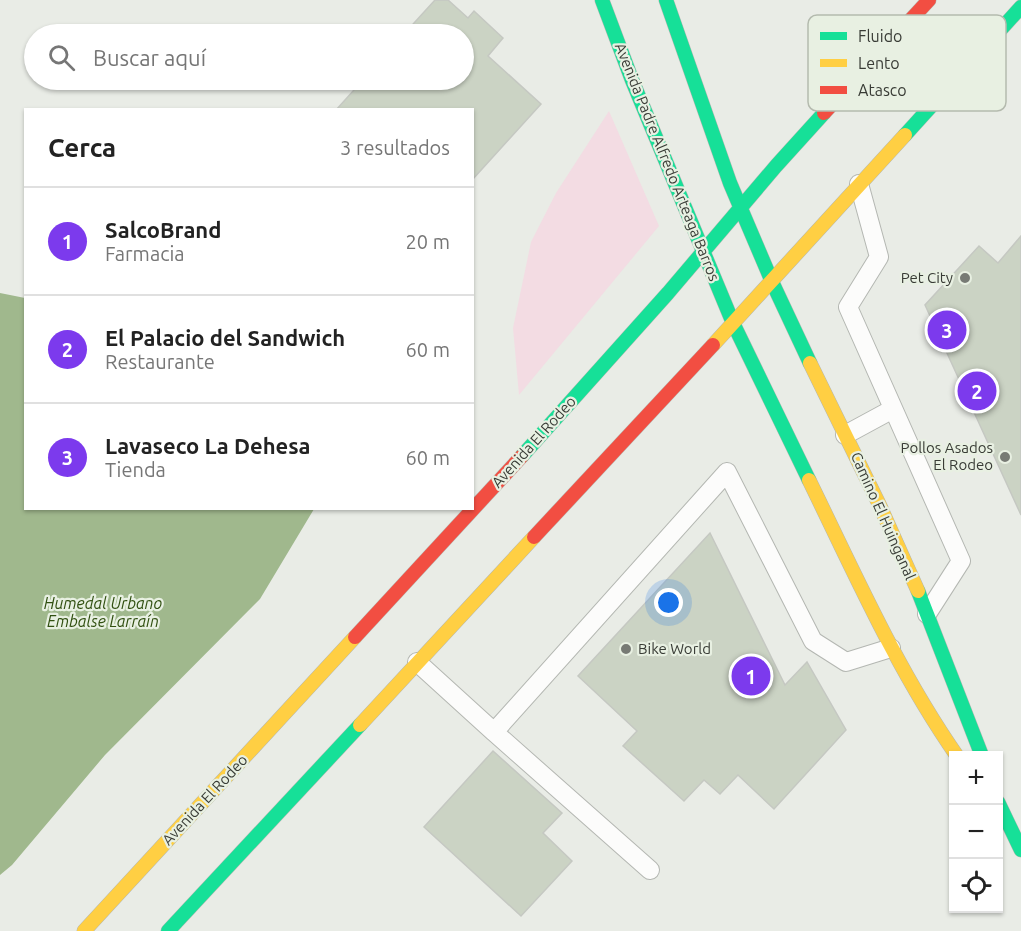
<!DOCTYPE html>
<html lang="es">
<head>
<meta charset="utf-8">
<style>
	body { margin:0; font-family:Ubuntu,sans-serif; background:#f6f6f6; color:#222 }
	.controls { position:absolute; right:18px; bottom:18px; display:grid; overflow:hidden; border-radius:0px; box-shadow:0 2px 4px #0004 }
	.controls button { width:54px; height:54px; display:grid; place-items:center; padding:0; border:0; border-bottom:2px solid #e0e0e0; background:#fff; color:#222; font:30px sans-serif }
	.you { position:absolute; left:669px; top:603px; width:21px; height:21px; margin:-15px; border:4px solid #fff; border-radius:50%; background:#1a73e8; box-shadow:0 0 0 9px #1a73e833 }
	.badge { display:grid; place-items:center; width:39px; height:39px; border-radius:50%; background:#7c3aed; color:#fff; font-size:20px; font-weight:700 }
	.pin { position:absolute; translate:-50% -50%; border:3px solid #fff; box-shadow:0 2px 6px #0006 }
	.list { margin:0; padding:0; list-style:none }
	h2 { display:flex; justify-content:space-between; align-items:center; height:78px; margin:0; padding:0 24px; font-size:26px }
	h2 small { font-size:20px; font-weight:400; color:#767676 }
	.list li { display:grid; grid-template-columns:39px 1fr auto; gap:18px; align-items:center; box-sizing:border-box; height:108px; padding:0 24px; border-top:2px solid #e0e0e0 }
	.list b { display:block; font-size:22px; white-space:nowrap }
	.list p { margin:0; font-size:20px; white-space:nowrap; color:#767676 }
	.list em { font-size:20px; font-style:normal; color:#767676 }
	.icon { flex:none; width:33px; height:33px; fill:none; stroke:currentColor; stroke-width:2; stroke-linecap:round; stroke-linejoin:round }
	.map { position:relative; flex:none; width:1021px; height:931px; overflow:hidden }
	.search { position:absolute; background:#fff; box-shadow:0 2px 4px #0004; left:24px; top:24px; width:450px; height:66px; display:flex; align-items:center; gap:15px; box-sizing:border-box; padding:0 21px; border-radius:33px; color:#767676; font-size:22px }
	.panel { position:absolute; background:#fff; box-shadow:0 2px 4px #0004; left:24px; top:108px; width:450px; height:402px; border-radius:0px }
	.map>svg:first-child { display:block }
	.green { fill:#f3dce3 }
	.water { fill:#a0b88d }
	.building { fill:#cbd3c4; stroke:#c5c8c2; stroke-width:1.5 }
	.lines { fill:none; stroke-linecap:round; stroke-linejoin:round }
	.lane-casing { stroke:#b4b7b2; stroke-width:20 }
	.fast-casing { stroke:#b4b7b2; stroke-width:15 }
	.slow-casing { stroke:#b4b7b2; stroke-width:15 }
	.jam-casing { stroke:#b4b7b2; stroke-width:15 }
	.lane { stroke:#fcfcfb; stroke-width:18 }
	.fast { stroke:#16e098; stroke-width:14 }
	.slow { stroke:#ffcf43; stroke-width:14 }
	.jam { stroke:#f24e42; stroke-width:14 }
	.poi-dot { fill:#777a74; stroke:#e8f0e2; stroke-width:2 }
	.labels { text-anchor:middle; stroke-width:4.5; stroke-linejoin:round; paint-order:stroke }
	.street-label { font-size:15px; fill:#393c36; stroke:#e8f0e2 }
	.poi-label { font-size:15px; fill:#393c36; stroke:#e8f0e2; text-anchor:end }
	.water-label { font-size:16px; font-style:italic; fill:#315011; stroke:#e8f0e2 }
	.key { fill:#e8f0e2; stroke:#b4baae; stroke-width:1.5 }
	.key-label { font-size:16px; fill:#393c36 }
</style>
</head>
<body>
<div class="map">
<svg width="1021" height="931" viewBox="0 0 1021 931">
	<rect width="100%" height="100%" fill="#e9ece6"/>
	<!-- green -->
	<path class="green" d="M609,111L659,226L519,395L513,328L531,242L556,193Z"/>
	<!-- water -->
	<path class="water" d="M0,293L25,298L26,508L314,509L260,599L105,755L12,865L0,875Z"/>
	<!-- building -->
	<path class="building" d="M435,0H448L468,18L474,11L503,38L488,56L541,104L472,180V110H336L363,80H464V34H404Z
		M1021,236V515L925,305L979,246L998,263Z
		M710,533L785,685L807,662L846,730L774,809L738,775L720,794L704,780L684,801L623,746L637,731L578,676Z
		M493,751L562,813L543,833L572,861L521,916L424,827Z"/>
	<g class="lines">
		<defs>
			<path id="lane" d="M859,184L879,257L848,307L961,561L927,614
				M845,435L893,409
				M417,662L494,732L727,472L813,641L846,662L891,648
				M494,732L650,870"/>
			<path id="fast" d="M602,0L632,80L733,323L809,480
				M666,0L730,183L773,284L810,363
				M905,135L1021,7
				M522,456L668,293L776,166L824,113
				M918,591L982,756
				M998,802L1021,850
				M168,931L360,725"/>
			<path id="slow" d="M713,345L905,135
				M810,363L879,504L918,591
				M809,480C855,574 897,670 957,756
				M360,725L534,537
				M84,931L355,637"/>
			<path id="jam" d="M824,113L929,0
				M534,537L713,345
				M355,637L522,456"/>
		</defs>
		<!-- lane casing -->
		<use href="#lane" class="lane-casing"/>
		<!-- fast casing -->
		<use href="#fast" class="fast-casing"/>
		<!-- slow casing -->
		<use href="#slow" class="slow-casing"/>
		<!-- jam casing -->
		<use href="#jam" class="jam-casing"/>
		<!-- lane -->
		<use href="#lane" class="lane"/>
		<!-- fast -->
		<use href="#fast" class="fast"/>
		<!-- slow -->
		<use href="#slow" class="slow"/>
		<!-- jam -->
		<use href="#jam" class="jam"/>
	</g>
	<!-- markers -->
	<g class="poi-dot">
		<circle cx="965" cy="278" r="6"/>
		<circle cx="1005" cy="457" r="6"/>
		<circle cx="626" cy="649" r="6"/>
	</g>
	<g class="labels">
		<!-- street labels -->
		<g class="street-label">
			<text transform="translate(667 162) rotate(68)" y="5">Avenida Padre Alfredo Arteaga Barros</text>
			<text transform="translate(534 442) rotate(-48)" y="5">Avenida El Rodeo</text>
			<text transform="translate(883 516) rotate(66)" y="5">Camino El Huinganal</text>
			<text transform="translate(205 800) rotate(-47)" y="5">Avenida El Rodeo</text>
		</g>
		<!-- poi labels -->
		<g class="poi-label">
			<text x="953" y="283">Pet City</text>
			<text x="993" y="453">Pollos Asados<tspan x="993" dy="17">El Rodeo</tspan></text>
			<text x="638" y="654" text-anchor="start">Bike World</text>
		</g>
		<!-- water labels -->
		<g class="water-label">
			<text x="103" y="609">Humedal Urbano<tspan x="103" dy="18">Embalse Larraín</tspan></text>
		</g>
	</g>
	<!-- legend -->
	<rect x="808" y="15" width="198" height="96" rx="9" class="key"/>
	<rect x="820" y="32" width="27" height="8" fill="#16e098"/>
	<rect x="820" y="59" width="27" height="8" fill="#ffcf43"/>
	<rect x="820" y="86" width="27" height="8" fill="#f24e42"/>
	<g class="key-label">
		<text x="858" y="42">Fluido</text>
		<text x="858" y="69">Lento</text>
		<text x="858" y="96">Atasco</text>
	</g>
</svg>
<div class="controls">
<button>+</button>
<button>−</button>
<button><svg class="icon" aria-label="locate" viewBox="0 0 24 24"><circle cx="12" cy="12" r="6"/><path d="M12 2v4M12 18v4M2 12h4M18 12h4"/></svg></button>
</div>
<div class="you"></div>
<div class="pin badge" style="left:751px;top:676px">1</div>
<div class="pin badge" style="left:977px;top:391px">2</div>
<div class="pin badge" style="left:947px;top:330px">3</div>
<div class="search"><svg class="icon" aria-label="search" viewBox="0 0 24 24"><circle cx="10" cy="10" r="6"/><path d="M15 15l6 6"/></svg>Buscar aquí</div>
<section class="panel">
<h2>Cerca<small>3 resultados</small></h2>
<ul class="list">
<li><span class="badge">1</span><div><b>SalcoBrand</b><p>Farmacia</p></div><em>20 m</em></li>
<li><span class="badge">2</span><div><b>El Palacio del Sandwich</b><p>Restaurante</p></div><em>60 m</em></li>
<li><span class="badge">3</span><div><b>Lavaseco La Dehesa</b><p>Tienda</p></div><em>60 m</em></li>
</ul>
</section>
</div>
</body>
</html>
